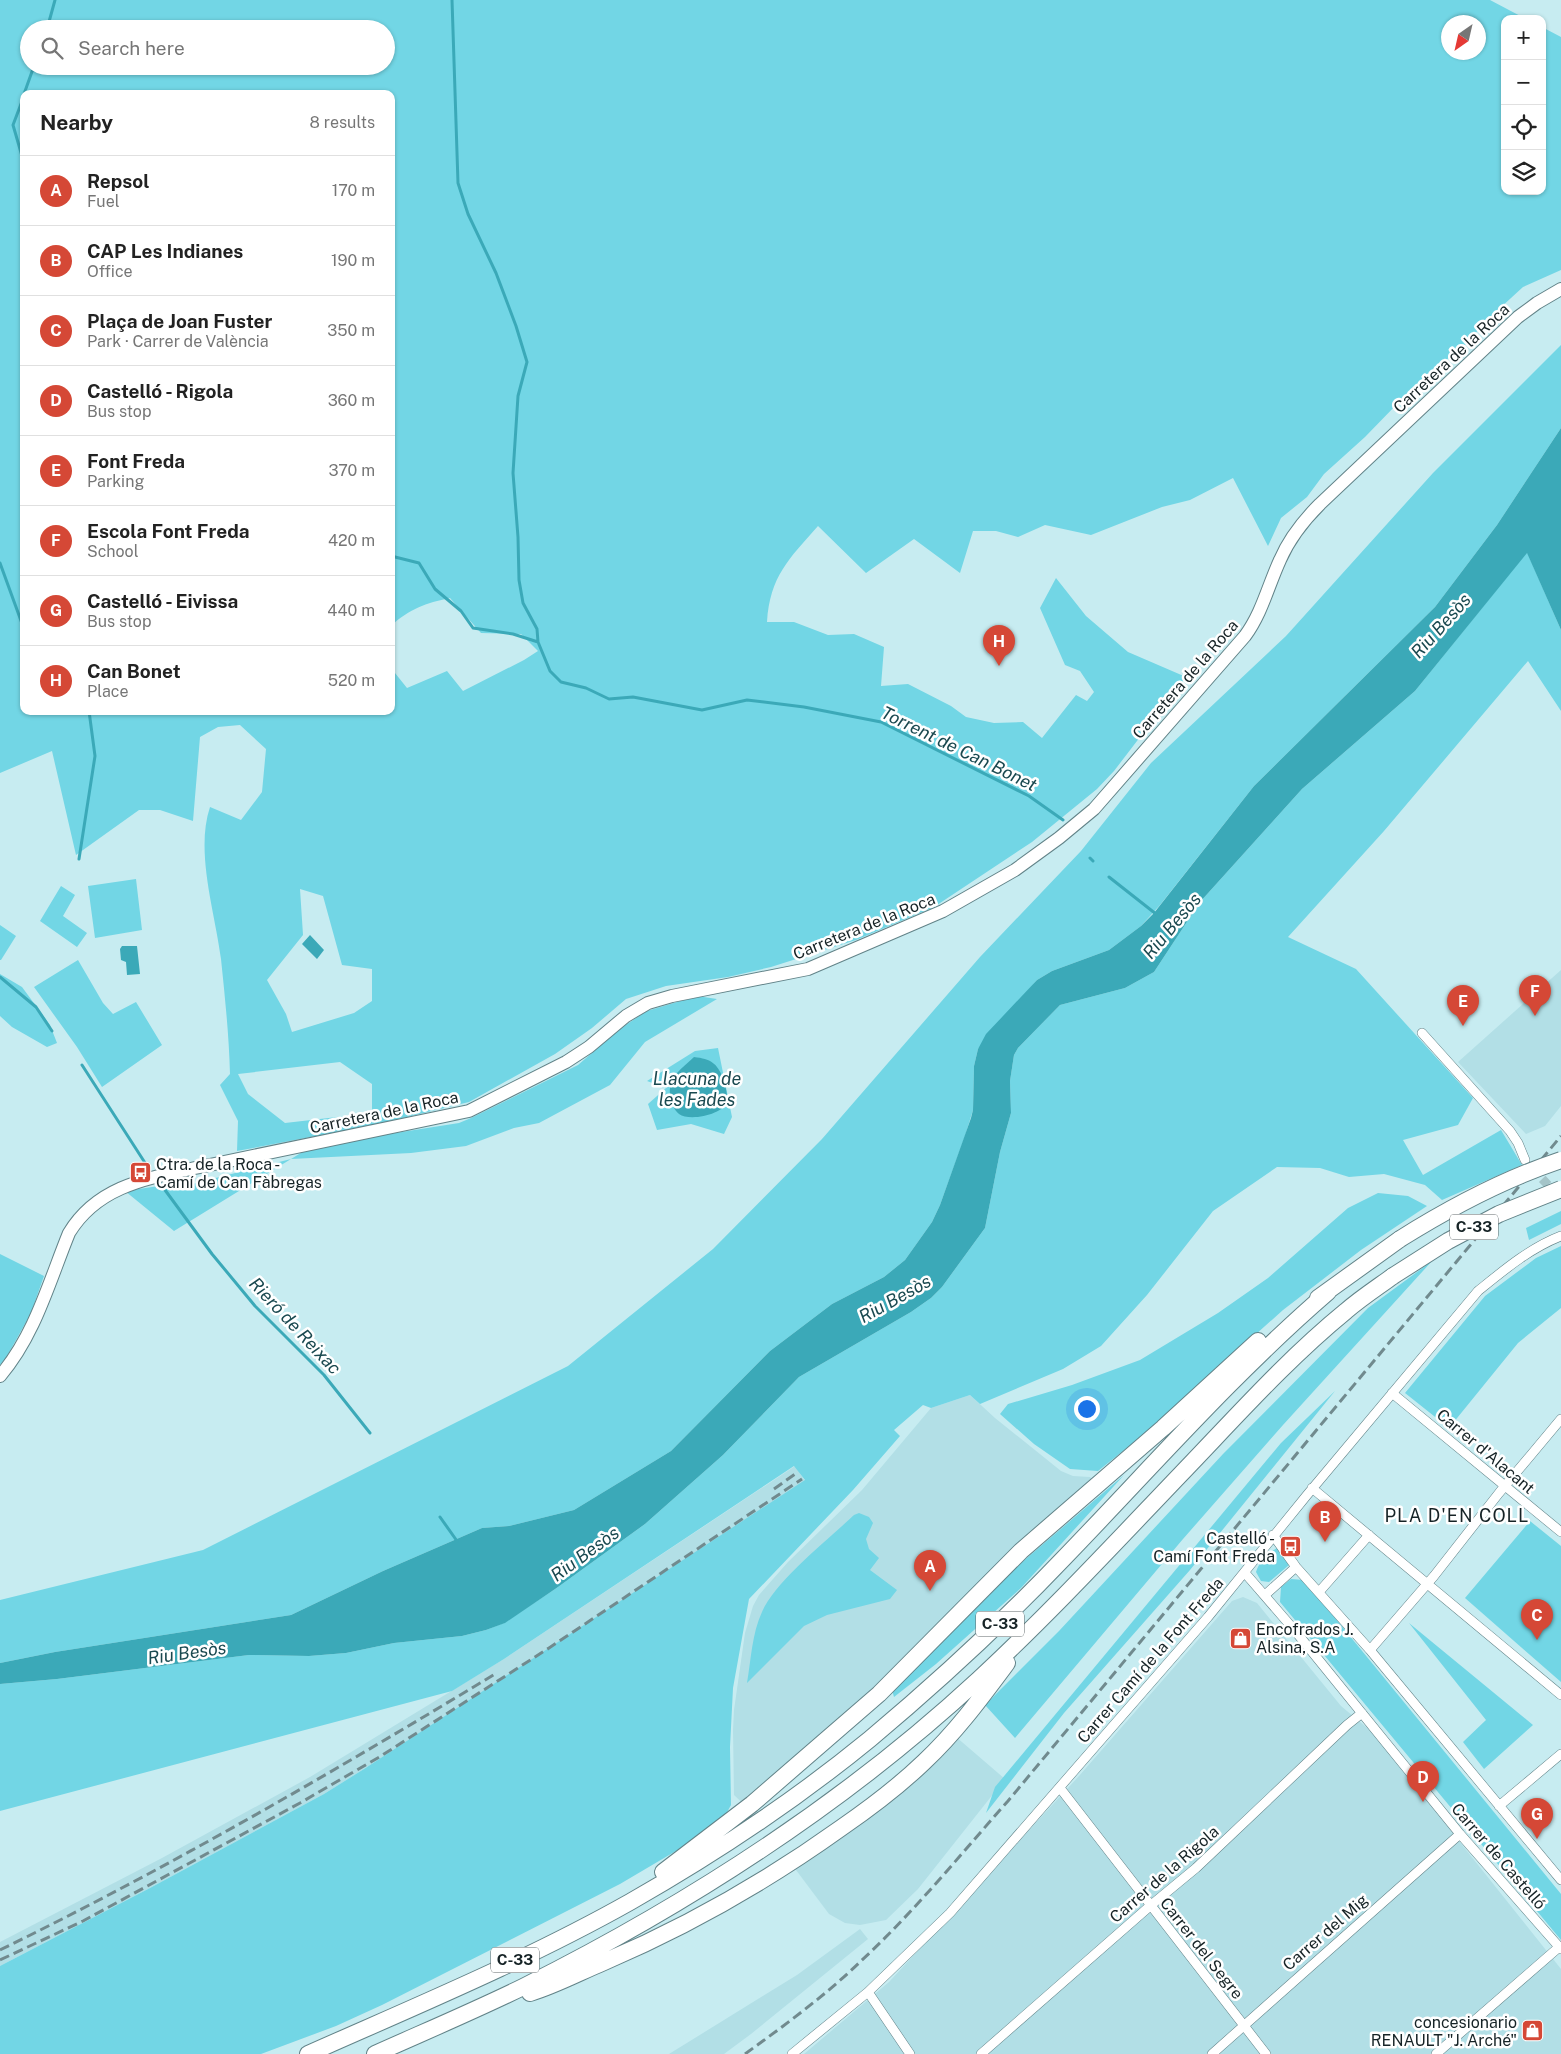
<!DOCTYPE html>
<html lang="en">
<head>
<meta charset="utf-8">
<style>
	body { margin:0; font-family:"Public Sans",sans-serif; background:#f6f6f6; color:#222 }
	.controls { position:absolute; right:15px; top:15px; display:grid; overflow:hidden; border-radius:10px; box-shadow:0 1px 4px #0004 }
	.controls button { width:45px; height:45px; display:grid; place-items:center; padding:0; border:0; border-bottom:1px solid #e0e0e0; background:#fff; color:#222; font:25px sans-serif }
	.compass { position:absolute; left:1441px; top:15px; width:45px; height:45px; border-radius:50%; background:#fff; box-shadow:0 1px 4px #0004; rotate:214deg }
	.you { position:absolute; left:1086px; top:1408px; width:18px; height:18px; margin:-12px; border:4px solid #fff; border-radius:50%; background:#1a73e8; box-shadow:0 0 0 8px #1a73e833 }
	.badge { display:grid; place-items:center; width:32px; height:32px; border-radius:50%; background:#d54836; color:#fff; font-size:16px; font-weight:700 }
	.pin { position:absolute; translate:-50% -41px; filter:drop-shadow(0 1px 2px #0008) }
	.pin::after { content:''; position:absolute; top:26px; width:18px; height:15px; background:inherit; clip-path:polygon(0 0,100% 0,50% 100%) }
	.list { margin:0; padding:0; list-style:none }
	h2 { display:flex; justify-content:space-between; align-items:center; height:65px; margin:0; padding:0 20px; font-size:21px }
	h2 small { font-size:16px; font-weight:400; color:#767676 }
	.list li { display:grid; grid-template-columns:32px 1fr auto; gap:15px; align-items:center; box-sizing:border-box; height:70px; padding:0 20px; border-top:1px solid #e0e0e0 }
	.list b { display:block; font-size:19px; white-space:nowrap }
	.list p { margin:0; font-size:16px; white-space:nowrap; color:#767676 }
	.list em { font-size:16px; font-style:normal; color:#767676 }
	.icon { flex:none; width:28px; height:28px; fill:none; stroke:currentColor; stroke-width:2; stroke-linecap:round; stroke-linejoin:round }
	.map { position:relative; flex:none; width:1561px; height:2054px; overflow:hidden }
	.search { position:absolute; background:#fff; box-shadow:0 1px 4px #0004; left:20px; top:20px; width:375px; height:55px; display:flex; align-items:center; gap:12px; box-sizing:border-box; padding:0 18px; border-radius:28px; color:#767676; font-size:19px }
	.panel { position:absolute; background:#fff; box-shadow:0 1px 4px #0004; left:20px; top:90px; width:375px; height:625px; border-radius:10px }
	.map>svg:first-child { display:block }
	.built { fill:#b2dfe6 }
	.green { fill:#72d6e5; fill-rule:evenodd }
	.water { fill:#3ba9b8 }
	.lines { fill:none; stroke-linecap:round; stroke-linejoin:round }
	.stream { stroke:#3ba9b8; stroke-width:3 }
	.street-tunnel { stroke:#a4c4c8; stroke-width:9; stroke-dasharray:9 4.5; stroke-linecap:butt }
	.street-casing { stroke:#628388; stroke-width:10 }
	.secondary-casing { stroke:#628388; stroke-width:14 }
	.highway-casing { stroke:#628388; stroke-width:18 }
	.street { stroke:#fff; stroke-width:9 }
	.secondary { stroke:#fff; stroke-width:12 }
	.highway { stroke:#fff; stroke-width:16 }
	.rail { stroke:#718a8e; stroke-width:3; stroke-dasharray:10 5; stroke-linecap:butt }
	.highway-bridge-casing { stroke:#628388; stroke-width:18; stroke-linecap:butt }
	.highway-bridge { stroke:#fff; stroke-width:16 }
	.labels { text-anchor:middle; stroke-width:5; stroke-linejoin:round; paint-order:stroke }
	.shield { fill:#fff; stroke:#5c6567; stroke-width:1 }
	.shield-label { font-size:15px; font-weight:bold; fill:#162326 }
	.street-label { font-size:16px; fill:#162326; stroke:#fff }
	.poi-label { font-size:16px; fill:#162326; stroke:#fff; text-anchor:start }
	.water-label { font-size:18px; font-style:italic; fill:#1a4950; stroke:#fff }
	.neighbourhood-label { font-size:18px; letter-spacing:1px; fill:#162326; stroke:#fff }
</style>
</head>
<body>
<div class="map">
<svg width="1561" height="2054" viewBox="0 0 1561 2054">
	<rect width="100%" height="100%" fill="#c7ecf1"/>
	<!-- built -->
	<path class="built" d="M1561,970V1106L1545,1126L1526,1134L1458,1062Z
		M970,1395L995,1418L1061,1471L1073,1476L1090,1477L1101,1488L751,1811L734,1795L733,1730L734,1710L745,1633L753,1606L759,1595L788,1562L862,1490L931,1408Z
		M795,1466L805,1481L364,1769L324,1794L150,1888L0,1966V1942L162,1858L310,1777L504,1659Z
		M1243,1597L1257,1603L1341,1706L1372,1732L1561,1969V2054H804L889,1982L1079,1776L1232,1601Z
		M948,1730L1005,1779L918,1889L886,1920L860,1925L845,1923L829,1914L796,1870L786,1861L866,1804Z
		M860,1929L868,1939L751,2034L724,2054H669L797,1975Z"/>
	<!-- green -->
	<path class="green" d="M0,0H1490L1526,19H1505V191H1542V27L1561,37V270L1523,287L1487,320L1461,350L1446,360L1399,402L1365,437L1324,474L1307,497L1281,518L1268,546L1233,478L1190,500L1162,507L1091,535L1045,525L1018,537L996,531H973L960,573L914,539L866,573L818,526C789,559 770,576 767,622H794L828,635L854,634L884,647L881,686L908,684L951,706L966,717L994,723L1023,722L1042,738L1076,695L1087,701L1094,692L1080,671L1065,665L1040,608L1056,578L1086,616L1128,652L1186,677L1114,771L1097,789L1032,842L934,907L856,940L771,967L728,977L666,986L626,999L592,1028L555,1054L469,1102L374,1125L237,1151L238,1121L220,1085L230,1074C229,1036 225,997 221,959C215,912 195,852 210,807L241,820L262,792L266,749L240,725L218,727L200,737L193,821L160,810H139L76,855L52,751L0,773ZM1448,22H1478V52H1448ZM29,29H386V66H29ZM24,94H391V626C409,609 426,603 450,598L481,633L521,634L538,651L524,660L463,691L447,671L407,688L391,668V711H24ZM300,889L323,896L342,965L372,969V1001L354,1013L292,1032L286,1014L267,980L303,935ZM340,1062L372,1084V1113L285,1123L248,1094L238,1074Z
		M1561,345V428L1497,525L1435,607L1254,786L1160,905L1141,926L1109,950L1052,971L1037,980L978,1049L974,1066L973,1110L965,1136L940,1205L932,1222L905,1260L884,1277L832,1304L770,1351L671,1451L574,1510L509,1526L482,1528L383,1571L291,1615L55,1652L0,1663V1600L203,1550L568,1366L713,1249L822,1139L980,957L1081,851L1151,763L1286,636L1433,473Z
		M1527,552L1561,630V711L1528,661L1384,831L1288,937L1356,969L1473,1098L1458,1125L1403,1140L1423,1175L1501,1130L1522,1165L1442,1200L1425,1185L1384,1174L1349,1177L1320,1168L1277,1167L1213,1211L1147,1295L1101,1346L1063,1369L980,1404L970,1395L931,1408L923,1405L894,1430L900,1436L853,1490L749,1599L733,1688L730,1747L731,1805L720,1825L620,1884L382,2005L336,2026L261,2054H0V1966L150,1888L324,1794L364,1769L805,1480L794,1466L504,1659L452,1691L0,1811V1684L57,1679L249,1655L309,1656L346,1653L394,1643L462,1636L486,1630L504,1623L558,1587L645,1524L723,1455L799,1377L911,1312L931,1298L942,1287L985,1228L1000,1152L1011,1113L1010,1081L1014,1055L1018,1048L1060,1005L1125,988L1154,972L1200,902L1302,789L1415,691Z
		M136,879L142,930L95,938L88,886Z
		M61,886L75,895L63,916L87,933L77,947L40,921Z
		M0,925L16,936L1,960H0Z
		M78,960L103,1003L113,1014L136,1002L162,1045L102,1087L77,1047L34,987Z
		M0,974L22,987L50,1025L57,1043L47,1047L12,1027L0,1016Z
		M697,996L717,999L645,1042L610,1085L539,1123L514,1128L466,1146L411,1153L291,1159L174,1231L125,1191L159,1186L192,1184L291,1159L304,1151L389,1134L459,1123L471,1118L578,1065L621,1028L647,1011Z
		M718,1048L732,1117L724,1134L691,1124L657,1130L648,1104L666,1088L647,1081L695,1051Z
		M1378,1193L1408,1196L1427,1206L1361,1250L1283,1310L1148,1431L1098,1471L1070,1469L1034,1444L1000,1414L1008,1404L1072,1385L1140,1360L1218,1313L1268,1278L1348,1208Z
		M1561,1211V1224L1529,1240L1526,1228Z
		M1561,1246V1308L1518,1343L1449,1428L1405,1393L1485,1296L1536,1258Z
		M0,1254L44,1276L31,1313L6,1358L0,1365Z
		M1432,1261L1283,1425L1183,1539L1015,1738L985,1705L1059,1631L1223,1454L1368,1308Z
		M1335,1391L1190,1570L1064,1713L986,1813L995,1787L1281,1443Z
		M1124,1475L1021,1588L936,1664L894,1697L892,1690L1001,1580Z
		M859,1513L869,1517L873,1523L866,1539L869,1549L879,1558L870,1570L897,1590L890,1599L827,1615L804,1626L747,1683C751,1660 752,1633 762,1612C776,1580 828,1540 854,1515Z
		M1530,1521L1561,1546V1682L1465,1598Z
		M1277,1548L1289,1565L1269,1582L1261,1581L1256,1572C1259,1562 1268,1553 1277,1548Z
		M1291,1579L1304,1580L1561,1894V1940L1280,1602L1281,1587Z
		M1409,1623L1533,1725L1484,1769L1463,1742L1486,1720Z"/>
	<!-- water -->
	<path class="water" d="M1561,428V630L1527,553L1415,691L1302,789L1200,902L1154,972L1125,988L1060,1005L1018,1048L1014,1055L1010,1081L1011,1113L1000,1152L985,1228L942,1287L931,1298L911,1312L799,1377L723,1455L645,1524L558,1587L505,1623L486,1630L462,1636L394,1643L346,1653L309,1656L249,1655L57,1679L0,1684V1663L55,1652L291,1615L383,1571L482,1528L509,1526L574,1510L671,1451L770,1351L832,1304L884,1277L905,1260L932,1222L940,1205L971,1118L973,1110L974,1066L978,1049L986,1034L1037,980L1052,971L1109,950L1141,926L1154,913L1254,786L1435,607L1497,525Z
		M310,935L324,950L317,959L302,944Z
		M122,946H137L140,974L127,975L126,962L121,960L120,949Z
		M694,1057C711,1059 717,1063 723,1078C725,1083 728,1096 727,1101C725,1114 690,1122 679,1114C674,1110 670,1101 670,1094C669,1087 672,1078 677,1073C682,1067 689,1062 694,1057Z"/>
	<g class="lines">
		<!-- stream -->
		<path class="stream" d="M452,0L458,183L468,214L496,273L516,326L527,362L518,396L513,473L518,537L519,580L523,603L537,629L538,642
			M47,29L55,0
			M24,94L34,66
			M24,96L13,125L24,163
			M391,556L419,563L435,589L461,611L473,628L513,634L538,642L550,671L561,682L586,688L609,699L633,697L702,710L747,700L804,707L881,722L1029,796L1063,820
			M0,563L24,629
			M1090,858L1093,861
			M79,859L95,756L89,711
			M1109,877L1156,914
			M0,977L36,1007L52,1031
			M82,1065L149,1169
			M165,1190L212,1254L255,1306L324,1375L370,1433
			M440,1517L457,1541"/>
		<!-- street-tunnel -->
		<path class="street-tunnel" d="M1533,1169L1548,1185"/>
		<defs>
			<path id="street" d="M1422,1033L1510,1131L1518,1143L1525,1160
				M1392,1393L1561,1532
				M1312,1488L1561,1695
				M1273,1535L1296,1567L1370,1650L1561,1880
				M1245,1573L1296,1632L1460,1834L1561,1949
				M1319,1592L1369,1535
				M1265,1595L1296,1567
				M1370,1650L1434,1576L1499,1493L1561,1419
				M1060,1788L1266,2054
				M1499,1806L1561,1754
				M868,1992L910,2054
				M792,2054L868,1992L950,1913L1208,1617L1307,1495L1478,1291C1504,1270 1530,1248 1561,1236
				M981,2054L1150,1906L1196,1868L1347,1725L1362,1713
				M1212,2054L1460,1834
				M1436,2054L1558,1948"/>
			<path id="secondary" d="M0,1376C35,1335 49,1282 69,1233C98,1185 149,1178 200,1167L469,1111L566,1062L589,1047L626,1016L648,1003L672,996L808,969L943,911L1015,870L1059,838L1094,809L1245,636C1262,613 1268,586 1280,560C1289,539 1304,520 1320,504L1518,317L1537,303L1561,289"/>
			<path id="highway" d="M1318,1298L1400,1239
				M663,1872L752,1804L879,1694L1021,1551L1163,1428L1258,1341
				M530,1993C556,1985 580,1972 604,1962C688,1926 767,1881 841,1828C870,1808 899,1786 924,1762C956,1732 981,1698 1007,1663
				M308,2054C416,2006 527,1960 630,1902C711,1856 798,1798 870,1739C938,1682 1003,1622 1064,1558C1151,1468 1233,1374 1328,1292
				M375,2054C424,2032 474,2011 523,1987C687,1905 844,1804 979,1679C1049,1614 1114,1544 1180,1475C1234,1419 1286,1360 1346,1311C1361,1298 1378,1287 1393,1276"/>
		</defs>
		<!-- street casing -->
		<use href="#street" class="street-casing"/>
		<!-- secondary casing -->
		<use href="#secondary" class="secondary-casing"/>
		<!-- highway casing -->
		<use href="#highway" class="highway-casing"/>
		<!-- street -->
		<use href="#street" class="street"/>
		<!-- secondary -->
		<use href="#secondary" class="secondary"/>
		<!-- highway -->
		<use href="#highway" class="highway"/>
		<!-- rail -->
		<path class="rail" d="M774,1489L798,1472
			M0,1950C170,1867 333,1772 495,1674
			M0,1960L83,1921L300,1803L381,1756L549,1648L802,1479
			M745,2054C785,2025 826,1995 861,1961C914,1912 960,1855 1008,1801L1561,1136"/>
		<defs>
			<path id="highway-bridge" d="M1400,1239C1451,1207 1504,1179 1561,1160
				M1393,1276L1448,1241L1499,1214L1561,1189"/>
		</defs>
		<!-- highway-bridge casing -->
		<use href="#highway-bridge" class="highway-bridge-casing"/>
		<!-- highway-bridge -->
		<use href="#highway-bridge" class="highway-bridge"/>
	</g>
	<!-- icons -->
	<defs>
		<symbol id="bus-square" viewBox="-11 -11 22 22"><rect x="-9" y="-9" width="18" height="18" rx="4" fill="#d54836" stroke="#fff"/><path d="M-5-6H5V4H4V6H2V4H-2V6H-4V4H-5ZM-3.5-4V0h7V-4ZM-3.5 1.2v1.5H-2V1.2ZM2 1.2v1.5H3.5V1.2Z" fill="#fff"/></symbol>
		<symbol id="shop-square" viewBox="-11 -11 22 22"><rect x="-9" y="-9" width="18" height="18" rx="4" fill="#d54836" stroke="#fff"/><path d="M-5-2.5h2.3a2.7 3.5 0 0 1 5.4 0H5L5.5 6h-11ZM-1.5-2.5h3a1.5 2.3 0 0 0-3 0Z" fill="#fff"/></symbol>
	</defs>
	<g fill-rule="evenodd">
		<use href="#bus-square" x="128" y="1160" width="25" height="25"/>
		<use href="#bus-square" x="1278" y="1534" width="25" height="25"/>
		<use href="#shop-square" x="1228" y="1626" width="25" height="25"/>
		<use href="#shop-square" x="1520" y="2018" width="25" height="25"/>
	</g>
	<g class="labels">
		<!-- shield labels -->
		<g class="shield">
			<rect x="1450" y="1214.5" width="48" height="25" rx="4"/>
			<rect x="976" y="1611.5" width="48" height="25" rx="4"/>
			<rect x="491" y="1947.5" width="48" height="25" rx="4"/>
		</g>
		<g class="shield-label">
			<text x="1474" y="1232">C-33</text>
			<text x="1000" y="1629">C-33</text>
			<text x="515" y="1965">C-33</text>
		</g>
		<!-- street labels -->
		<g class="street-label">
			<text transform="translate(1451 358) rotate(-43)" y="6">Carretera de la Roca</text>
			<text transform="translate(1185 679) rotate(-49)" y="6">Carretera de la Roca</text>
			<text transform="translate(864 926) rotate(-22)" y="6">Carretera de la Roca</text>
			<text transform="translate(384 1112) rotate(-12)" y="6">Carretera de la Roca</text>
			<text transform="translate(1486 1451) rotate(40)" y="6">Carrer d'Alacant</text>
			<text transform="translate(1150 1660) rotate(-49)" y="6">Carrer Camí de la Font Freda</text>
			<text transform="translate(1499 1856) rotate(49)" y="6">Carrer de Castelló</text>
			<text transform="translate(1164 1874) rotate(-41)" y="6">Carrer de la Rigola</text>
			<text transform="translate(1325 1932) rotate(-41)" y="6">Carrer del Mig</text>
			<text transform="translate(1202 1948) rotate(52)" y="6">Carrer del Segre</text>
		</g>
		<!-- poi labels -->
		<g class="poi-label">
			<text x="156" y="1170">Ctra. de la Roca -<tspan x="156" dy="18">Camí de Can Fàbregas</tspan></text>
			<text x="1275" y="1544" text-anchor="end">Castelló -<tspan x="1275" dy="18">Camí Font Freda</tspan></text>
			<text x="1256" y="1635">Encofrados J.<tspan x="1256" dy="18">Alsina, S.A</tspan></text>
			<text x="1517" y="2028" text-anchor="end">concesionario<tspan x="1517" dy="18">RENAULT "J. Arché"</tspan></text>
		</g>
		<!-- water labels -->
		<g class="water-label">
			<text transform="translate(1441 626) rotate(-48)" y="6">Riu Besòs</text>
			<text transform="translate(959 749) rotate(26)" y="6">Torrent de Can Bonet</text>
			<text transform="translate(1172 926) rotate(-50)" y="6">Riu Besòs</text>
			<text x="697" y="1085">Llacuna de<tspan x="697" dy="21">les Fades</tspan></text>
			<text transform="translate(895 1299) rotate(-29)" y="6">Riu Besòs</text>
			<text transform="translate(295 1326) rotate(47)" y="6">Rieró de Reixac</text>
			<text transform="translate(585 1554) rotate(-36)" y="6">Riu Besòs</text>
			<text transform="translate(187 1653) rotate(-8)" y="6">Riu Besòs</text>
		</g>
		<!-- neighbourhood labels -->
		<g class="neighbourhood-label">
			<text x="1457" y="1522">PLA D'EN COLL</text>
		</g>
	</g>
</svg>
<div class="controls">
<button>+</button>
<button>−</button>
<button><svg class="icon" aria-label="locate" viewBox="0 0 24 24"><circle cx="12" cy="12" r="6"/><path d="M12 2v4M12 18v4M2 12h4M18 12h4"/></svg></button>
<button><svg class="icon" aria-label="layers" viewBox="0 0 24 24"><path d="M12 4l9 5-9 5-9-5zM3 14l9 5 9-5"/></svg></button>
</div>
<svg class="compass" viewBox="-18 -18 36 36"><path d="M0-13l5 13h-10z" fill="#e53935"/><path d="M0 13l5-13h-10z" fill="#767676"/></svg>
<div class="you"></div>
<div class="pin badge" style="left:930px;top:1591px">A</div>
<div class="pin badge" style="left:1325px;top:1542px">B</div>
<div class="pin badge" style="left:1537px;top:1640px">C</div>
<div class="pin badge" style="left:1423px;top:1802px">D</div>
<div class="pin badge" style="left:1463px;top:1026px">E</div>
<div class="pin badge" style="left:1535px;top:1016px">F</div>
<div class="pin badge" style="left:1537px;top:1839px">G</div>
<div class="pin badge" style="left:999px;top:666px">H</div>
<div class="search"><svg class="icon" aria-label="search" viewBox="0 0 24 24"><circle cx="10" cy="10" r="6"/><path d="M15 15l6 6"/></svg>Search here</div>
<section class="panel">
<h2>Nearby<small>8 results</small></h2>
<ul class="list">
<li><span class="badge">A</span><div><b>Repsol</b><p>Fuel</p></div><em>170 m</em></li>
<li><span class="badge">B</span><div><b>CAP Les Indianes</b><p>Office</p></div><em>190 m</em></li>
<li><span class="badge">C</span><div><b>Plaça de Joan Fuster</b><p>Park · Carrer de València</p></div><em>350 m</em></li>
<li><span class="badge">D</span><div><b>Castelló - Rigola</b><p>Bus stop</p></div><em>360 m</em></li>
<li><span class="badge">E</span><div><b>Font Freda</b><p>Parking</p></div><em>370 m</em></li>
<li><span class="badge">F</span><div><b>Escola Font Freda</b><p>School</p></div><em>420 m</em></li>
<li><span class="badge">G</span><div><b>Castelló - Eivissa</b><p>Bus stop</p></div><em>440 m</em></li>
<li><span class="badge">H</span><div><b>Can Bonet</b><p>Place</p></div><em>520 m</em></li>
</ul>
</section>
</div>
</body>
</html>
